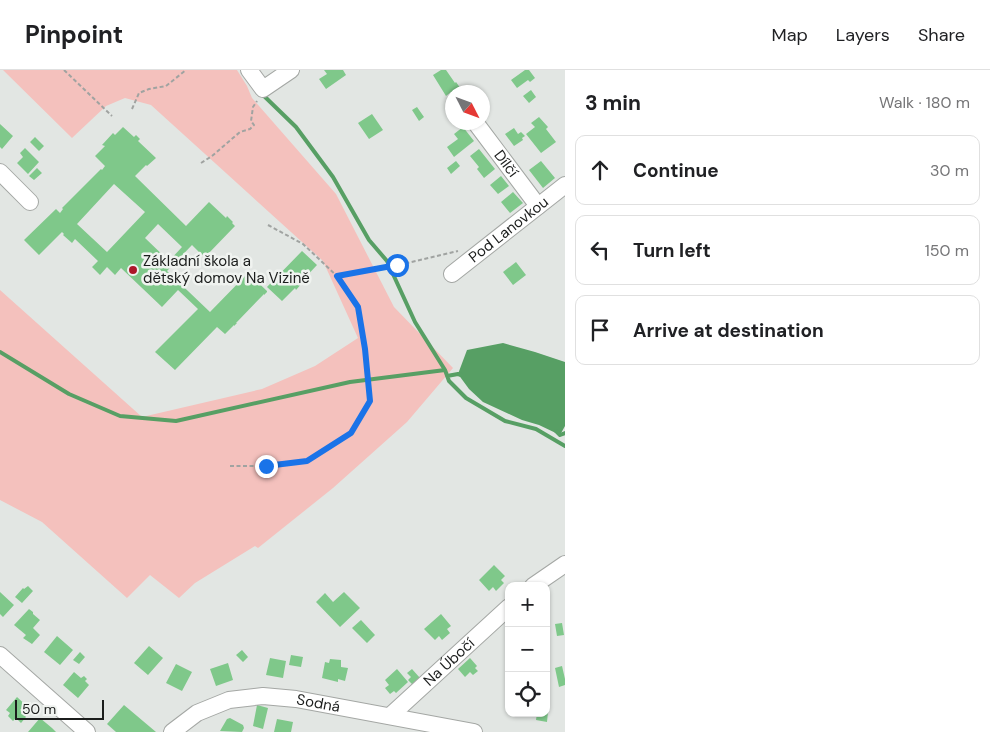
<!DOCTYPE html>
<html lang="en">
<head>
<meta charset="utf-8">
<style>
	body { margin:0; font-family:"DM Sans",sans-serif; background:#f6f6f6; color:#202124 }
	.controls { position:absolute; right:15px; bottom:15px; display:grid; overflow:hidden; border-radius:10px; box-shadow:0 1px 4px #0004 }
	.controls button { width:45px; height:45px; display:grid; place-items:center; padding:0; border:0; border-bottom:1px solid #e0e0e0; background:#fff; color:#202124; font:25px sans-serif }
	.compass { position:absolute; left:445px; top:15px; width:45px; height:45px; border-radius:50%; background:#fff; box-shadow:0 1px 4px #0004; rotate:132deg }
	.scale { position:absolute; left:15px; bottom:12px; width:89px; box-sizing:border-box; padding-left:5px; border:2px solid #1b1d1c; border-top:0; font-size:14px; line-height:18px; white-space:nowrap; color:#1b1d1c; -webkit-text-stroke:4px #f0f3f0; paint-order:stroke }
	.stop { position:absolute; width:15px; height:15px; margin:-11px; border:4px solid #1a73e8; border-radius:50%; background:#fff }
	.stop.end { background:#1a73e8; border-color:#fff; box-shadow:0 1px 5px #0008 }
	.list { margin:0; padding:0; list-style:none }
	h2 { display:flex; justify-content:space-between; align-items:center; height:65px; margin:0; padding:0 20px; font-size:21px }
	h2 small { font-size:16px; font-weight:400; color:#757577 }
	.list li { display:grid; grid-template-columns:32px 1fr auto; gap:15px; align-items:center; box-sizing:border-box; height:70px; margin:0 10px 10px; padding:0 10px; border:1px solid #e0e0e0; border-radius:10px }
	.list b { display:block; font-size:19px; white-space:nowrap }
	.list em { font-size:16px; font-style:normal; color:#757577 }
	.icon { flex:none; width:28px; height:28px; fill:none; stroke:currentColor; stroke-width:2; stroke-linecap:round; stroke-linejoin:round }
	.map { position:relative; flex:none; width:565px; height:662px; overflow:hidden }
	header { display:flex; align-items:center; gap:30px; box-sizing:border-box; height:70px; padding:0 25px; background:#fff; border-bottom:1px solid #e0e0e0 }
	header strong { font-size:24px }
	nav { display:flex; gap:28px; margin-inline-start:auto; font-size:18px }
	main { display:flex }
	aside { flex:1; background:#fff }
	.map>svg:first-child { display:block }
	.green { fill:#f4c1bd }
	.water { fill:#579f64 }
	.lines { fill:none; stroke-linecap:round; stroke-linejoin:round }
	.stream { stroke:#579f64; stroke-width:4 }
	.building { fill:#7fc88a; fill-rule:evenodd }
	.minor-casing { stroke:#a4a7a4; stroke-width:18 }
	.path { stroke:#a0a3a1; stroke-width:2; stroke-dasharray:4 2.5; stroke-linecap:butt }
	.minor { stroke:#fff; stroke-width:16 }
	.route { stroke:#1a73e8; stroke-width:6 }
	.poi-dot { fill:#ac1729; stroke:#f0f3f0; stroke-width:2 }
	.labels { text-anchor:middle; stroke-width:5; stroke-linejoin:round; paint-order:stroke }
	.street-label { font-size:15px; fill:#1b1d1c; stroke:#f0f3f0 }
	.poi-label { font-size:15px; fill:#1b1d1c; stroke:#f0f3f0; text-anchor:start }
</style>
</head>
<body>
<header>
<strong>Pinpoint</strong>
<nav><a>Map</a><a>Layers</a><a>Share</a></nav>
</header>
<main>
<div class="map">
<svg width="565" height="662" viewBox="0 0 565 662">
	<rect width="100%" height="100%" fill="#e2e6e3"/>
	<!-- green -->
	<path class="green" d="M3,0H237L247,16L252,28L336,124L394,237L453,298L407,352L333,418L258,478L255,476L195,513L179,528L150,505L127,528L42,452L0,430V220L142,347L262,319L315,296L358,268L323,191L151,35L125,28L106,36L72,68Z"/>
	<!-- water -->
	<path class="water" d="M503,273L535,282L565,292V356L560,365L539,355L522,350L483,332L469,319L458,304L467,280Z"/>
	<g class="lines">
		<!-- stream -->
		<path class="stream" d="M263,25L296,57L333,107L369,170L387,191L415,252L445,300
			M0,282L69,324L120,346L176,351L350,312L445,300L449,311L466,328L505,351L536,359L565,376
			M447,306L458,304L461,305
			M556,361L560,365L565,363"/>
	</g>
	<!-- building -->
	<path class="building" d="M324,0H343L346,5L326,19L319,9L327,4Z
		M441,0H446L455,13L456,12L463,22H451L446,26L433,5Z
		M525,0H529L535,8L530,12L528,10L517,18L511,10Z
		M531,20L536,27L529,33L523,26Z
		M417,37L424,47L419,51L412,40Z
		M372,44L383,60L369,69L358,53Z
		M539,47L548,57L546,59L556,72L541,83L526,64L535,57L531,53Z
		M0,54L13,66L2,79L0,77Z
		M123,57L134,67L136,65L140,69L138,71L156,88L147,96L146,95L135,106L186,156L209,132L226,148L227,146L233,152L232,153L235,156L207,185L204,183L202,185L192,175L167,201L210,242L248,203L267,221V222L264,225V224L236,253H237L234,256V255L225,264L217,257L175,300L155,282L198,239L178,220L162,237L121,198L115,205L107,197L100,205L92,197L98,191L75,169L72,173L63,165L64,164L62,162L39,185L24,170L56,139L60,143L63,139L62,138L101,99L102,100L105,96L95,86L105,76L102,75L113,63L115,65ZM114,114L145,142L107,182L77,154ZM158,154L182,177L169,191L145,168Z
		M463,57L474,71L454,87L447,77L458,69L454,64Z
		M514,58L518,64L521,62L525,66L522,68L523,70L514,76L505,64Z
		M35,67L44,76L39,81L30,72Z
		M25,78L39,92L28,104L17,93L23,87L20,83Z
		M479,79L495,99L484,108L477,99L479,97L470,86Z
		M456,91L460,96L451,104L447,98Z
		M541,91L555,108L543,118L529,100Z
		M37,98L42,103L34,110L29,106Z
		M501,106L509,116L498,124L490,115Z
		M513,122L523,133L510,143L501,132Z
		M302,181L317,195L302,211L303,212L296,220L295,218L282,231L267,217Z
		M516,192L526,205L513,215L503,202Z
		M494,495L505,506L501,510L504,513L496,521L493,517L489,521L479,510Z
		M28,516L33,521L22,533L15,527L23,518L24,519Z
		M0,522L14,535L3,547L0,544Z
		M344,522L360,538L340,557L316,532L325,523L333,532Z
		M29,539L33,542V544L40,550L33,558L40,565L32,574L23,568L26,565L14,555Z
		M441,544L451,556L447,559L450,563L442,570L439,566L435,570L424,559Z
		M361,550L375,565L367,573L352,558Z
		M562,553L564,565L557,566L555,554Z
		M57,566L73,580L60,595L44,582Z
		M149,576L163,588L148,605L134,593Z
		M242,580L248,587L243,592L236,585Z
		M80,582L85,587L79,594L73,590Z
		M291,585L303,587L301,597L289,595Z
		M270,588L286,591L283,608L266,605Z
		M470,588L477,596L475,598L478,601L473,605L470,602L465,607L458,599Z
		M330,589L341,590V597L348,598L345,611L338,609V612L322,608L325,592L329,593Z
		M228,593L233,610L216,616L210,599Z
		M176,594L192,602L182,621L166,613Z
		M562,596L565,609V615L559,617L555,598Z
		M397,599L408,612L396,623L394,621L390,624L385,618L389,615L385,610Z
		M412,599L420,608L413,615L408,610L411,607L407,603Z
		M74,602L81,608L84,606L87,609L85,611L89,615L78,628L63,615Z
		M17,627L30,639L24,645L26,647L21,653L16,648L13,651L8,646L10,643L6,640Z
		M124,635L156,662H116L107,654Z
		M257,635L268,638L263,659L253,656Z
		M546,642H548L547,652L536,650L537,643H546Z
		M40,648L52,658L56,662H28Z
		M230,648L243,655L244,658L242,662L220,661L227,649Z
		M277,649L293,652L291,662H274Z"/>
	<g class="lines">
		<defs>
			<g id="minor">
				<path d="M249,0L263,19L291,0"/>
				<path id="s1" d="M475,52L538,136"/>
				<path d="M0,102L30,132"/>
				<path id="s2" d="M452,204L565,115"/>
				<path d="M533,516L565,494"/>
				<path d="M0,585L87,662"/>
				<path id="s3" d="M390,646L509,537"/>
				<path id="s4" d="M172,662L197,643L229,630L263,626L296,629L474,662"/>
			</g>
		</defs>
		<!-- minor casing -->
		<use href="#minor" class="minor-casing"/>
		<!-- path -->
		<path class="path" d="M64,0L112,46
			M132,39L139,23L149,19L166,16L186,0
			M201,93L212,86L240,62L250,59L254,55L251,51L253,37L257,31
			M268,155L303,174L337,206L407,193L458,181
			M230,396H266L307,391L351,363L370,331L365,279L358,237L337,206"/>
		<!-- minor -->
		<use href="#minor" class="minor"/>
	</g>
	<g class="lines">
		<!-- route -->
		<path class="route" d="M266,396L307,391L351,363L370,331L365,279L358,237L337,206L397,195"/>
	</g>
	<!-- markers -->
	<circle class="poi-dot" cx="133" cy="200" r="5"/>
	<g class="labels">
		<!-- street labels -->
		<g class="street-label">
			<text dy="5" stroke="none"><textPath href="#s1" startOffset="52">Dílčí</textPath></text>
			<text dy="5" stroke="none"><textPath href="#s2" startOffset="72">Pod Lanovkou</textPath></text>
			<text dy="5" stroke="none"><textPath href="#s3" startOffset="80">Na Úbočí</textPath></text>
			<text dy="5" stroke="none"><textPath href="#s4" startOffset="156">Sodná</textPath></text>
		</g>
		<!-- poi labels -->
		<g class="poi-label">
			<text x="143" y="196">Základní škola a<tspan x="143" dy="17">dětský domov Na Vizině</tspan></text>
		</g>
	</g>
</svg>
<div class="controls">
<button>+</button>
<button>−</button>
<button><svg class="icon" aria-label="locate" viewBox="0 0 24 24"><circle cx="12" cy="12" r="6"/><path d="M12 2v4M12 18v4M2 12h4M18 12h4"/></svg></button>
</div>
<svg class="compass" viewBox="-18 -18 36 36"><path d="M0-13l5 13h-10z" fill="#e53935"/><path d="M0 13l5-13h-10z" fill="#757577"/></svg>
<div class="scale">50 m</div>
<div class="stop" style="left:397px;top:195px"></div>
<div class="stop end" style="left:266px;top:396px"></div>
</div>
<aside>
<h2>3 min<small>Walk · 180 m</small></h2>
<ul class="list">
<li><svg class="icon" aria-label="ahead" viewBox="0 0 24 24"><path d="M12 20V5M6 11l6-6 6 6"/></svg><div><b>Continue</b></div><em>30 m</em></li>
<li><svg class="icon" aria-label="left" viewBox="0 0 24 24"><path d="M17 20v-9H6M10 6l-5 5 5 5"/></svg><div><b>Turn left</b></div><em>150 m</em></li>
<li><svg class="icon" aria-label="arrive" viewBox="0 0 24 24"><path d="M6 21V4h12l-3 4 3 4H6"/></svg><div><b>Arrive at destination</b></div></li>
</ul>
</aside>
</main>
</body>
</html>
